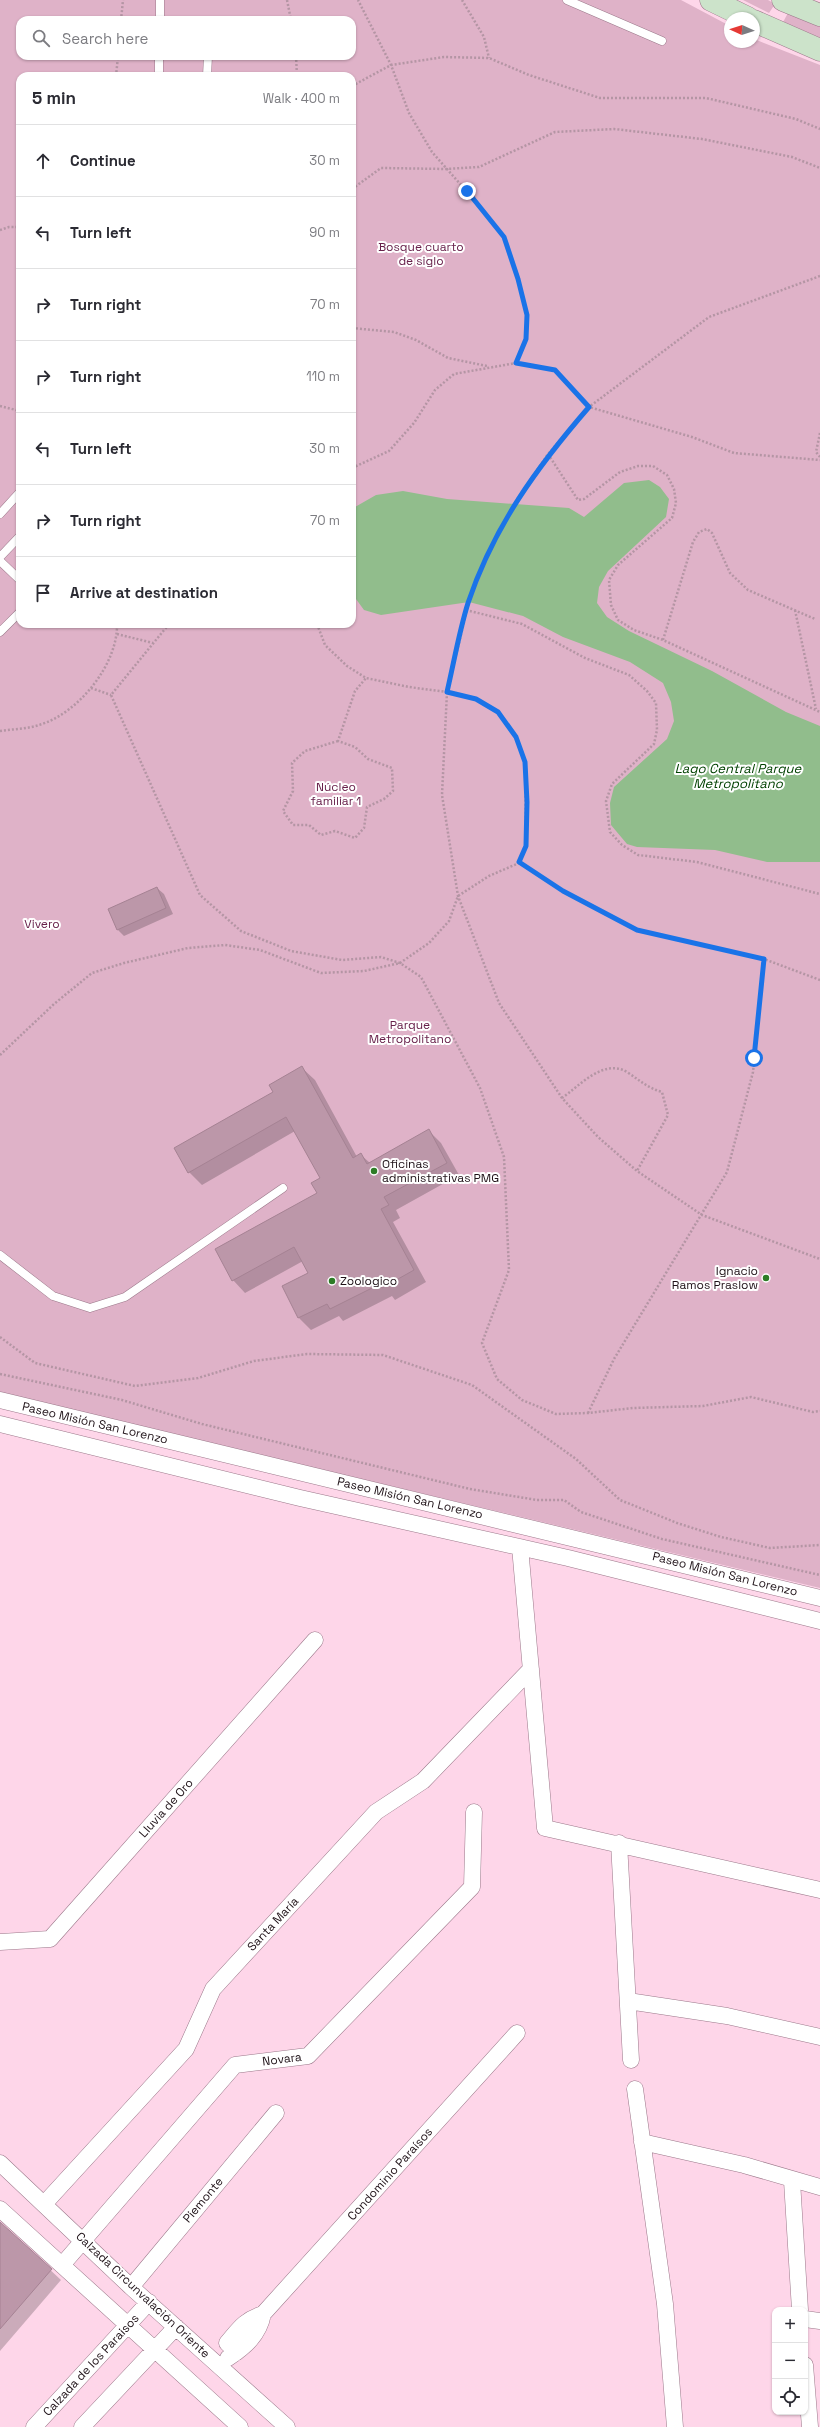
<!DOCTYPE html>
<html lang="en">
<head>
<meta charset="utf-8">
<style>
	body { margin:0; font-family:"Space Grotesk",sans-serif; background:#f2f2f3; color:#2b2b33 }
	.controls { position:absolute; right:12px; bottom:12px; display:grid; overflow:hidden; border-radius:8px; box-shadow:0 1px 3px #0004 }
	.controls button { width:36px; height:36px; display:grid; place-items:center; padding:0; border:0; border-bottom:1px solid #e1e1e2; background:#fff; color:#2b2b33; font:20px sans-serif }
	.compass { position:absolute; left:724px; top:12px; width:36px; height:36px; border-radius:50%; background:#fff; box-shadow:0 1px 3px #0004; rotate:273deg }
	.stop { position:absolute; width:12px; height:12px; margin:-9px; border:3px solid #1a73e8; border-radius:50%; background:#fff }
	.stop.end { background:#1a73e8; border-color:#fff; box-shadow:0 1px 4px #0008 }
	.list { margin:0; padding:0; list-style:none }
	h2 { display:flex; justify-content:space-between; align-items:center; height:52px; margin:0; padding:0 16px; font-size:17px }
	h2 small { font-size:13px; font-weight:400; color:#7c7c81 }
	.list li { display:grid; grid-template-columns:26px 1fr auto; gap:12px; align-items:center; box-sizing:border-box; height:72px; padding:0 16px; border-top:1px solid #e1e1e2 }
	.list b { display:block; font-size:15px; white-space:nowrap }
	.list em { font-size:13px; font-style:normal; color:#7c7c81 }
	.icon { flex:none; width:22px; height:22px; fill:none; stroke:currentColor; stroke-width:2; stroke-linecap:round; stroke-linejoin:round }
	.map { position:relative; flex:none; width:820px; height:2427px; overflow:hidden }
	.search { position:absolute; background:#fff; box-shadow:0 1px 3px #0004; left:16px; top:16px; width:340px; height:44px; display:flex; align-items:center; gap:10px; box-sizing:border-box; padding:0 14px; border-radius:12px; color:#7c7c81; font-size:15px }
	.panel { position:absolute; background:#fff; box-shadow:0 1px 3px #0004; left:16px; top:72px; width:340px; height:556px; border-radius:12px }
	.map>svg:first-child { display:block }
	.green { fill:#dfb2c8; fill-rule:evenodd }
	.water { fill:#91bd8c }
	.shadow { fill:#0003 }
	.building { fill:#bc97a9; stroke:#a58293 }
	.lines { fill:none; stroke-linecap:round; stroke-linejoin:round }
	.lane-casing { stroke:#9b788a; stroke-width:9 }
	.street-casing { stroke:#9b788a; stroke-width:17 }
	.secondary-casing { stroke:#9b788a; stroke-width:23 }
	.path { stroke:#b495a4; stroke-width:2.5; stroke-dasharray:2 2; stroke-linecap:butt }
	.lane { stroke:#fff; stroke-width:8 }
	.street { stroke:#fff; stroke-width:16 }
	.secondary { stroke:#cce3ca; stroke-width:22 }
	.route { stroke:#1a73e8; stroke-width:5 }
	.poi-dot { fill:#2d7c26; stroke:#fff; stroke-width:1.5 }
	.labels { text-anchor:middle; stroke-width:4; stroke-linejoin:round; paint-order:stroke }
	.park-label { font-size:12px; fill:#68214b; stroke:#fff }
	.poi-label { font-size:12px; fill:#1e1117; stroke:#fff; text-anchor:start }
	.street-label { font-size:12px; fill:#1e1117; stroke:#fff }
	.water-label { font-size:13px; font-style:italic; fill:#004100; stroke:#fff }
</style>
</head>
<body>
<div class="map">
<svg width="820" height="2427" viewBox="0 0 820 2427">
	<rect width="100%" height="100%" fill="#fed6e9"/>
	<!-- green -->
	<path class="green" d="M0,0H681L730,26V42H754V39L820,65V1588L0,1393ZM20,20H352V56H20ZM20,76H352V624H20Z
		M743,0H768L775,4L769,13Z
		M790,9L820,21V44L780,28Z"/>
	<!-- water -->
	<path class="water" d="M649,480L660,487L669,499L666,517L608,571L599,587L597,603L607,617L629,631L712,671L786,712L820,726V862H767L715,850L637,847L627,844L611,825L610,803L614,787L667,739L674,721L671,702L663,683L630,662L563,637L523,616L469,602L381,615L364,610L356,599L352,582V515L355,507L376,495L403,491L447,499L569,508L584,517L624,483Z"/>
	<!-- shadow -->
	<path class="shadow" d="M157,888L164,894L173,914L124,936L118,930Z
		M302,1068L315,1080L357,1157L361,1155L370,1163L429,1131L441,1143L459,1175L396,1210L400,1218L393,1222L426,1282L395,1300L392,1296L343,1321L339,1316L311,1330L299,1318L283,1286L309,1274L303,1261L245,1293L233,1280L318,1194L321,1178L295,1131L202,1185L189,1172L176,1149L274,1092Z
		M0,2223L61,2280L0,2351Z"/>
	<!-- building -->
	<path class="building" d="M157,887L166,908L117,930L108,909Z
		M302,1066L353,1158L361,1153L367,1164L429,1129L447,1163L384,1197L389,1205L381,1209L414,1270L382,1288L380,1284L330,1309L327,1304L298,1318L282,1286L308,1273L294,1247L232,1281L215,1249L317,1193L311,1183L320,1178L286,1117L188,1173L174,1148L273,1092L269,1085Z
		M0,2222L52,2269L0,2329Z"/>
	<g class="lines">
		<defs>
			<path id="lane" d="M567,0L662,41
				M160,20V0
				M159,76V56
				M207,76L208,56
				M0,514L20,492
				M0,557L20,536
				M0,561L20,580
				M0,632L20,612
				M0,1255L53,1296L90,1308L125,1297L283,1188"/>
			<path id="street" d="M0,1400L820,1598
				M0,1424L300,1498L568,1558L820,1621
				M520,1547L545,1828L820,1890
				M619,1843L631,2060
				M0,1942L50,1939L315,1640
				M628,2001L727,2016L820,2037
				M635,2089L665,2304L675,2427
				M642,2142L744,2165L820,2187
				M0,2163L131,2287L287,2427
				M792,2181L800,2310
				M45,2203L186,2049L213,1989L376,1812L423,1781L531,1669
				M0,2209L240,2427
				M62,2265L235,2065L308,2056L472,1887L474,1812
				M131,2287L276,2113
				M805,2319L820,2321
				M237,2352L227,2343C239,2329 244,2320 263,2314L517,2033
				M228,2358C245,2347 259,2335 263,2314
				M805,2365L810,2427
				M34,2427L149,2302
				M82,2427L176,2327"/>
			<path id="secondary" d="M711,0L748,18
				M783,0L820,15
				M754,21L820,50"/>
		</defs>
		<!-- lane casing -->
		<use href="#lane" class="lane-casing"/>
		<!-- street casing -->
		<use href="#street" class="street-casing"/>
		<!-- secondary casing -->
		<use href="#secondary" class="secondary-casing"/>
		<!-- path -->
		<path class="path" d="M287,0L291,20
			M462,0L484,37L489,58
			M121,20L123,0
			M296,56L297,76
			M116,76L118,56
			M352,86L391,65L444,57L489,58L529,75L600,98H706L796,119L820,129
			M352,189L381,168L447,169L479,167L555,132L614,129L702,139L792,157L820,168
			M0,230L9,227H20
			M820,276L709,317L589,407L548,454L514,504L497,535L469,602L447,692L442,795L458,896L499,1003L562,1098L598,1137L637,1171L702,1215L820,1259
			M352,328L394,332L416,340L448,358L487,366
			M516,363L555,370L589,407L692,437L734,453L820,460
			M0,406L20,411
			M820,433L816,452L820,457
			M548,454L578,500L584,499L620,472L638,466H653L667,475L674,489L676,503L672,518L618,565L609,580L611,605L618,620L634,630L663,640L820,712
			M352,468L389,451L414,423L435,390L454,374L516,363L526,339L527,315L519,279L504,237L484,211L432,152L409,113L391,65L358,0
			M466,610L522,624L585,658L629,675L647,691L656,703L657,730L654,744L612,784L606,801L610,832L622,845L638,855L697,862L820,894
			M795,610L816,709
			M169,624L111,695L200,895L241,931L291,951L342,960L381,957L400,963L421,977L480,1088L504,1157L509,1270L482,1343L497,1379L522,1400L556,1414L588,1413L633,1408L703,1406L751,1397L813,1412L820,1411
			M117,634L153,643
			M663,640L693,542L699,532L707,529L712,533L730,573L748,590L815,619
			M91,688L111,695
			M0,731C13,729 27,729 39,725C78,714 118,664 117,624
			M338,741L305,751L292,763L293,791L283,811L293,825H309L321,835L335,831L355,838L364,828L367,807L384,799L393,791L392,768L368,759L355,747L338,741L355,691L366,678
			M519,863L563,891L637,930L764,959L820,980
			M0,1055L54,1004L92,973L124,963L188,948L225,945L260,950L321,973L364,971L400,963L429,943L449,921L458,896L489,876L519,863L526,846L525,762L516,737L498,712L476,699L447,692L409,687L366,678L347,666L325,645L317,624
			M562,1098C579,1086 604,1058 627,1072C639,1080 648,1088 662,1092L668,1115L637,1171
			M0,1337L35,1363L135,1386L198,1378L254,1361L307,1354L383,1355L472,1385L576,1459L620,1500L677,1523L721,1537L770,1548L820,1545
			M0,1374L122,1400L202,1424L470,1489L537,1500H564L581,1512L662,1539L820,1575
			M588,1413L614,1359L727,1172L753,1072L764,959"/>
		<!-- lane -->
		<use href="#lane" class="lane"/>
		<!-- street -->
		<use href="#street" class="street"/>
		<!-- secondary -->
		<use href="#secondary" class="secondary"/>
	</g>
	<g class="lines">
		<!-- route -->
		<path class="route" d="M467,191L504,237L518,279L527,315L526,339L516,363L555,370L589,407C537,467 494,526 468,603C459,632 454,662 447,692L476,699L498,712L516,737L525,762L527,802L526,846L519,862L563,891L637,930L764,959L754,1058"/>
	</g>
	<!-- markers -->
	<g class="poi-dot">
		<circle cx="374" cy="1171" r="4"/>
		<circle cx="766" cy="1278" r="4"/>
		<circle cx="332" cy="1281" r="4"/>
	</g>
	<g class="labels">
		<!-- park labels -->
		<g class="park-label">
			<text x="421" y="251">Bosque cuarto<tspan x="421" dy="14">de siglo</tspan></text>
			<text x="336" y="791">Núcleo<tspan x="336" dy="14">familiar 1</tspan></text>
			<text x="42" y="928">Vivero</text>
			<text x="410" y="1029">Parque<tspan x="410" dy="14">Metropolitano</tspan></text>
		</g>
		<!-- poi labels -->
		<g class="poi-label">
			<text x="382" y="1168">Oficinas<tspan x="382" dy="14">administrativas PMG</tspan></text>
			<text x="758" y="1275" text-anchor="end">Ignacio<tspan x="758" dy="14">Ramos Praslow</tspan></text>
			<text x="340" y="1285">Zoologico</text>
		</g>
		<!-- street labels -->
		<g class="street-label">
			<text transform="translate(95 1423) rotate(13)" y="4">Paseo Misión San Lorenzo</text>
			<text transform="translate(410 1498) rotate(13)" y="4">Paseo Misión San Lorenzo</text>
			<text transform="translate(725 1574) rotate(14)" y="4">Paseo Misión San Lorenzo</text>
			<text transform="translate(166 1808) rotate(-48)" y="4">Lluvia de Oro</text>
			<text transform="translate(273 1924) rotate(-47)" y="4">Santa María</text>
			<text transform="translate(282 2059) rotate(-7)" y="4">Novara</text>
			<text transform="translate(390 2174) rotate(-48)" y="4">Condominio Paraísos</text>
			<text transform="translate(203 2200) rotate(-50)" y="4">Piemonte</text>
			<text transform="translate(143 2295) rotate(43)" y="4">Calzada Circunvalación Oriente</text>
			<text transform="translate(91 2365) rotate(-47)" y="4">Calzada de los Paraisos</text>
		</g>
		<!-- water labels -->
		<g class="water-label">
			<text x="738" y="773">Lago Central Parque<tspan x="738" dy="15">Metropolitano</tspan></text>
		</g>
	</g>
</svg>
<div class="controls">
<button>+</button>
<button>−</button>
<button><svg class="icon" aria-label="locate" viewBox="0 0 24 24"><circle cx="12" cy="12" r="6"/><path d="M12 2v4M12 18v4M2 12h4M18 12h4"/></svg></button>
</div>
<svg class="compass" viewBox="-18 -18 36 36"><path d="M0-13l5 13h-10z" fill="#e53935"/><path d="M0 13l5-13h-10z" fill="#7c7c81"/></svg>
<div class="stop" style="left:754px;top:1058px"></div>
<div class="stop end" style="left:467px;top:191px"></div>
<div class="search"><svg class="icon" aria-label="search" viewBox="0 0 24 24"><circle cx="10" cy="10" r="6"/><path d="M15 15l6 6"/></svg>Search here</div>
<section class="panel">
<h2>5 min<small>Walk · 400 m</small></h2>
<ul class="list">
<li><svg class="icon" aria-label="ahead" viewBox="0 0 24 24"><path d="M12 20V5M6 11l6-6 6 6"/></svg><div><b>Continue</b></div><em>30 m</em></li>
<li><svg class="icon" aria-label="left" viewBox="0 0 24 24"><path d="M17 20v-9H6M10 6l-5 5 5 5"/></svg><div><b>Turn left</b></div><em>90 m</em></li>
<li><svg class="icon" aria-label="right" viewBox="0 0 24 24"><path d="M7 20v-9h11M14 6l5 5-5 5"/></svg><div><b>Turn right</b></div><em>70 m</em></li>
<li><svg class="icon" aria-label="right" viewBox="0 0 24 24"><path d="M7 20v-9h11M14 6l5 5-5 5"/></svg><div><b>Turn right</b></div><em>110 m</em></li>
<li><svg class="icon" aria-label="left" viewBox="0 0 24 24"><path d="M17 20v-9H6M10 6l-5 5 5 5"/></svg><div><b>Turn left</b></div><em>30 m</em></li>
<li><svg class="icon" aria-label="right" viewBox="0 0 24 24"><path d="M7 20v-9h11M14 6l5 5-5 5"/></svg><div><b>Turn right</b></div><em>70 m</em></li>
<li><svg class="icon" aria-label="arrive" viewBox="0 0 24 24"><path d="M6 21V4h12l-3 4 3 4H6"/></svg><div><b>Arrive at destination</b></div></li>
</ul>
</section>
</div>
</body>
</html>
